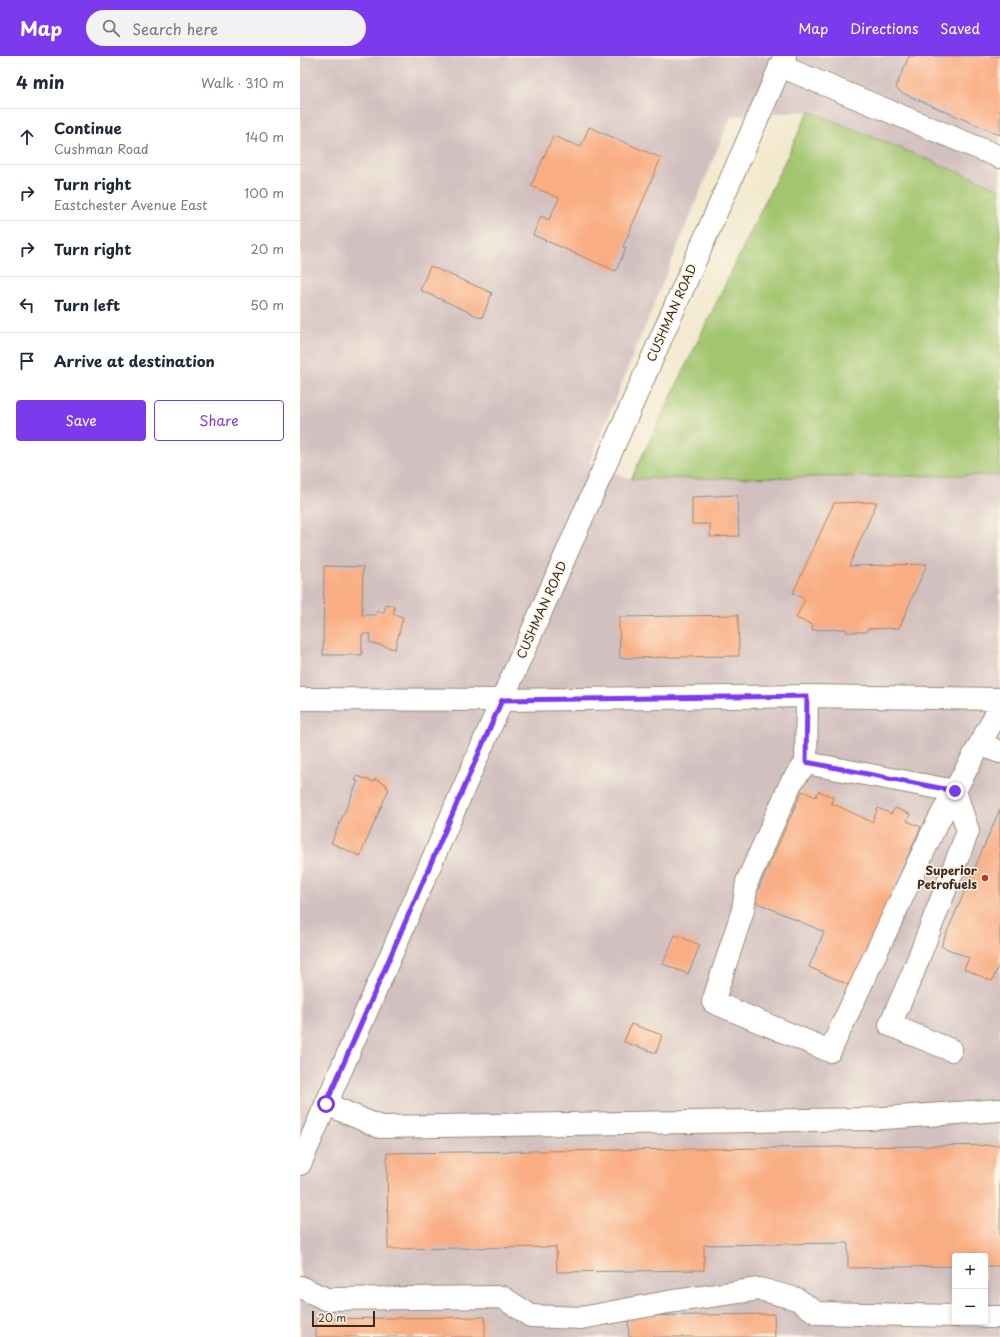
<!DOCTYPE html>
<html lang="en">
<head>
<meta charset="utf-8">
<style>
	body { margin:0; font-family:"Playpen Sans",sans-serif; background:#f2f2f3; color:#1f2937 }
	.controls { position:absolute; right:12px; bottom:12px; display:grid; overflow:hidden; border-radius:4px; box-shadow:0 2px 6px #0003 }
	.controls button { width:36px; height:36px; display:grid; place-items:center; padding:0; border:0; border-bottom:1px solid #e0e1e3; background:#fff; color:#1f2937; font:20px sans-serif }
	.scale { position:absolute; left:12px; bottom:10px; width:63px; box-sizing:border-box; padding-left:4px; border:2px solid #3b2a1e; border-top:0; font-size:11px; line-height:14px; white-space:nowrap; color:#3b2a1e; -webkit-text-stroke:3px #fcf5e5; paint-order:stroke }
	.stop { position:absolute; width:12px; height:12px; margin:-9px; border:3px solid #7c3aed; border-radius:50%; background:#fff }
	.stop.end { background:#7c3aed; border-color:#fff; box-shadow:0 1px 4px #0008 }
	.list { margin:0; padding:0; list-style:none }
	h2 { display:flex; justify-content:space-between; align-items:center; height:52px; margin:0; padding:0 16px; font-size:17px }
	h2 small { font-size:13px; font-weight:400; color:#747a83 }
	.list li { display:grid; grid-template-columns:26px 1fr auto; gap:12px; align-items:center; box-sizing:border-box; height:56px; padding:0 16px; border-top:1px solid #e0e1e3 }
	.list b { display:block; font-size:15px; white-space:nowrap }
	.list p { margin:0; font-size:13px; white-space:nowrap; color:#747a83 }
	.list em { font-size:13px; font-style:normal; color:#747a83 }
	.actions { display:flex; gap:8px; padding:12px 16px }
	.actions a { flex:1; padding:9px 0; border:1px solid #7c3aed; border-radius:4px; text-align:center; font-size:14px; color:#7c3aed }
	.actions .main { background:#7c3aed; color:#fff }
	.icon { flex:none; width:22px; height:22px; fill:none; stroke:currentColor; stroke-width:2; stroke-linecap:round; stroke-linejoin:round }
	.map { position:relative; flex:none; width:700px; height:1281px; overflow:hidden }
	header { display:flex; align-items:center; gap:24px; box-sizing:border-box; height:56px; padding:0 20px; background:#7c3aed; color:#fff }
	header strong { font-size:19px }
	nav { display:flex; gap:22px; margin-inline-start:auto; font-size:14px }
	.search { width:280px; height:36px; background:#f2f2f3; display:flex; align-items:center; gap:10px; box-sizing:border-box; padding:0 14px; border-radius:22px; color:#747a83; font-size:15px }
	main { display:flex }
	aside { flex:1; background:#fff }
	.map>svg:first-child { display:block }
	.industrial { fill:#d2bfbf; fill-rule:evenodd }
	.green { fill:#a2c670; stroke:#6e7847 }
	.building { fill:#f9ad83 }
	.lines { fill:none; stroke-linecap:round; stroke-linejoin:round }
	.minor-casing { stroke:#978a76; stroke-width:24 }
	.minor { stroke:#fff; stroke-width:22 }
	.route { stroke:#7c3aed; stroke-width:5 }
	.poi-dot { fill:#c8321e; stroke:#fcf5e5; stroke-width:1.5 }
	.labels { text-anchor:middle; stroke-width:3; stroke-linejoin:round; paint-order:stroke }
	.street-label { font-size:12px; fill:#3b2a1e; stroke:#fcf5e5 }
	.poi-label { font-size:12px; font-weight:bold; fill:#3b2a1e; stroke:#fcf5e5; text-anchor:end }
</style>
</head>
<body>
<header>
<strong>Map</strong>
<div class="search"><svg class="icon" aria-label="search" viewBox="0 0 24 24"><circle cx="10" cy="10" r="6"/><path d="M15 15l6 6"/></svg>Search here</div>
<nav><a>Map</a><a>Directions</a><a>Saved</a></nav>
</header>
<main>
<aside>
<h2>4 min<small>Walk · 310 m</small></h2>
<ul class="list">
<li><svg class="icon" aria-label="ahead" viewBox="0 0 24 24"><path d="M12 20V5M6 11l6-6 6 6"/></svg><div><b>Continue</b><p>Cushman Road</p></div><em>140 m</em></li>
<li><svg class="icon" aria-label="right" viewBox="0 0 24 24"><path d="M7 20v-9h11M14 6l5 5-5 5"/></svg><div><b>Turn right</b><p>Eastchester Avenue East</p></div><em>100 m</em></li>
<li><svg class="icon" aria-label="right" viewBox="0 0 24 24"><path d="M7 20v-9h11M14 6l5 5-5 5"/></svg><div><b>Turn right</b></div><em>20 m</em></li>
<li><svg class="icon" aria-label="left" viewBox="0 0 24 24"><path d="M17 20v-9H6M10 6l-5 5 5 5"/></svg><div><b>Turn left</b></div><em>50 m</em></li>
<li><svg class="icon" aria-label="arrive" viewBox="0 0 24 24"><path d="M6 21V4h12l-3 4 3 4H6"/></svg><div><b>Arrive at destination</b></div></li>
</ul>
<div class="actions"><a class="main">Save</a><a>Share</a></div>
</aside>
<div class="map">
<svg width="700" height="1281" viewBox="0 0 700 1281">
	<rect width="100%" height="100%" fill="#fcf5e5"/>
	<filter id="ink" filterUnits="userSpaceOnUse"><feTurbulence type="fractalNoise" baseFrequency=".025" numOctaves="2"/><feDisplacementMap in="SourceGraphic" scale="8" xChannelSelector="R" yChannelSelector="G"/><feConvolveMatrix kernelMatrix="1 2 1 2 8 2 1 2 1" color-interpolation-filters="sRGB"/></filter>
	<filter id="wash" filterUnits="userSpaceOnUse"><feTurbulence type="fractalNoise" baseFrequency=".012" numOctaves="4" result="noise"/><feDisplacementMap in="SourceGraphic" scale="16" xChannelSelector="R" yChannelSelector="G"/><feGaussianBlur stdDeviation="0.9" result="paint"/><feColorMatrix in="noise" values="0 0 0 0 0 0 0 0 0 0 0 0 0 0 0 0 0 1.4 0 .05"/><feComposite in="paint" operator="in"/></filter>
	<g filter="url(#wash)">
		<rect width="100%" height="100%" fill="#f3e9cf"/>
		<!-- industrial -->
		<path class="industrial" d="M0,0H700V133L509,55L431,60L289,407L331,423L700,419V1281H0ZM655,1200H685V1266H655Z"/>
		<!-- green -->
		<path class="green" d="M509,55L700,133V419L331,423Z"/>
		<g id="blocks">
			<!-- building -->
			<path class="building" d="M609,0H700V79L600,36L596,32L597,28Z
				M289,71L361,102L323,191L326,192L316,215L233,179L241,160L249,164L259,142L231,130L253,80L281,91Z
				M130,210L192,237L182,262L120,234Z
				M437,439L439,480L410,481V468H392V441Z
				M577,446L549,510L627,508L599,572L567,573V576H547L546,573L512,574L513,569L496,562L505,543L493,537L534,447Z
				M24,510L63,511L62,559H76L77,555L84,557L86,548L95,550L93,558L103,561L95,593L69,586L71,578H62V599H23Z
				M438,559L439,600L320,602L319,561Z
				M57,720L74,726L75,723L87,729L86,731L89,733L60,800L31,787L58,725L55,724Z
				M502,735L516,741L518,735L533,741L531,747L572,766L578,752L591,758L595,752L610,758L607,765L621,771L551,930L509,911L524,876L453,845Z
				M700,753V906L692,925L664,913L669,902L641,890Z
				M375,879L400,889L388,918L363,908Z
				M331,968L362,979L356,997L324,986Z
				M700,1089V1210H685V1200H655V1210L548,1212V1187L404,1189V1214L257,1216L256,1191L88,1193L87,1097Z
				M474,1258L475,1281H329L328,1260Z
				M185,1261V1281H16V1263Z"/>
		</g>
	</g>
	<g filter="url(#ink)">
		<use href="#blocks" fill-opacity="0" stroke="#978a76" stroke-width="1"/>
		<g class="lines">
			<defs>
				<path id="minor" d="M480,10L700,101
					M507,640L506,707L655,735
					M0,643L202,644L507,640L700,643
					M680,688L700,696
					M506,707L491,727L447,826L443,854L413,946L530,995L634,773L700,651
					M651,994L590,969L612,919L668,775L655,735
					M26,1048L80,1071L570,1063L700,1054
					M0,1108L202,644L485,0
					M0,1231L26,1243L202,1241L231,1260L281,1262L368,1246L459,1233L497,1243L517,1257L655,1260
					M685,1261H700"/>
			</defs>
			<!-- minor casing -->
			<use href="#minor" class="minor-casing"/>
			<!-- minor -->
			<use href="#minor" class="minor"/>
		</g>
	</g>
	<g class="lines" filter="url(#ink)">
		<!-- route -->
		<path class="route" d="M26,1048L202,644L507,640L506,706L655,735"/>
	</g>
	<!-- markers -->
	<circle class="poi-dot" cx="685" cy="822" r="4"/>
	<g class="labels">
		<!-- street labels -->
		<g class="street-label">
			<text transform="translate(372 257) rotate(-66)" y="4">CUSHMAN ROAD</text>
			<text transform="translate(242 554) rotate(-66)" y="4">CUSHMAN ROAD</text>
		</g>
		<!-- poi labels -->
		<g class="poi-label">
			<text x="677" y="819">Superior<tspan x="677" dy="14">Petrofuels</tspan></text>
		</g>
	</g>
</svg>
<div class="controls">
<button>+</button>
<button>−</button>
</div>
<div class="scale">20 m</div>
<div class="stop" style="left:26px;top:1048px"></div>
<div class="stop end" style="left:655px;top:735px"></div>
</div>
</main>
</body>
</html>
